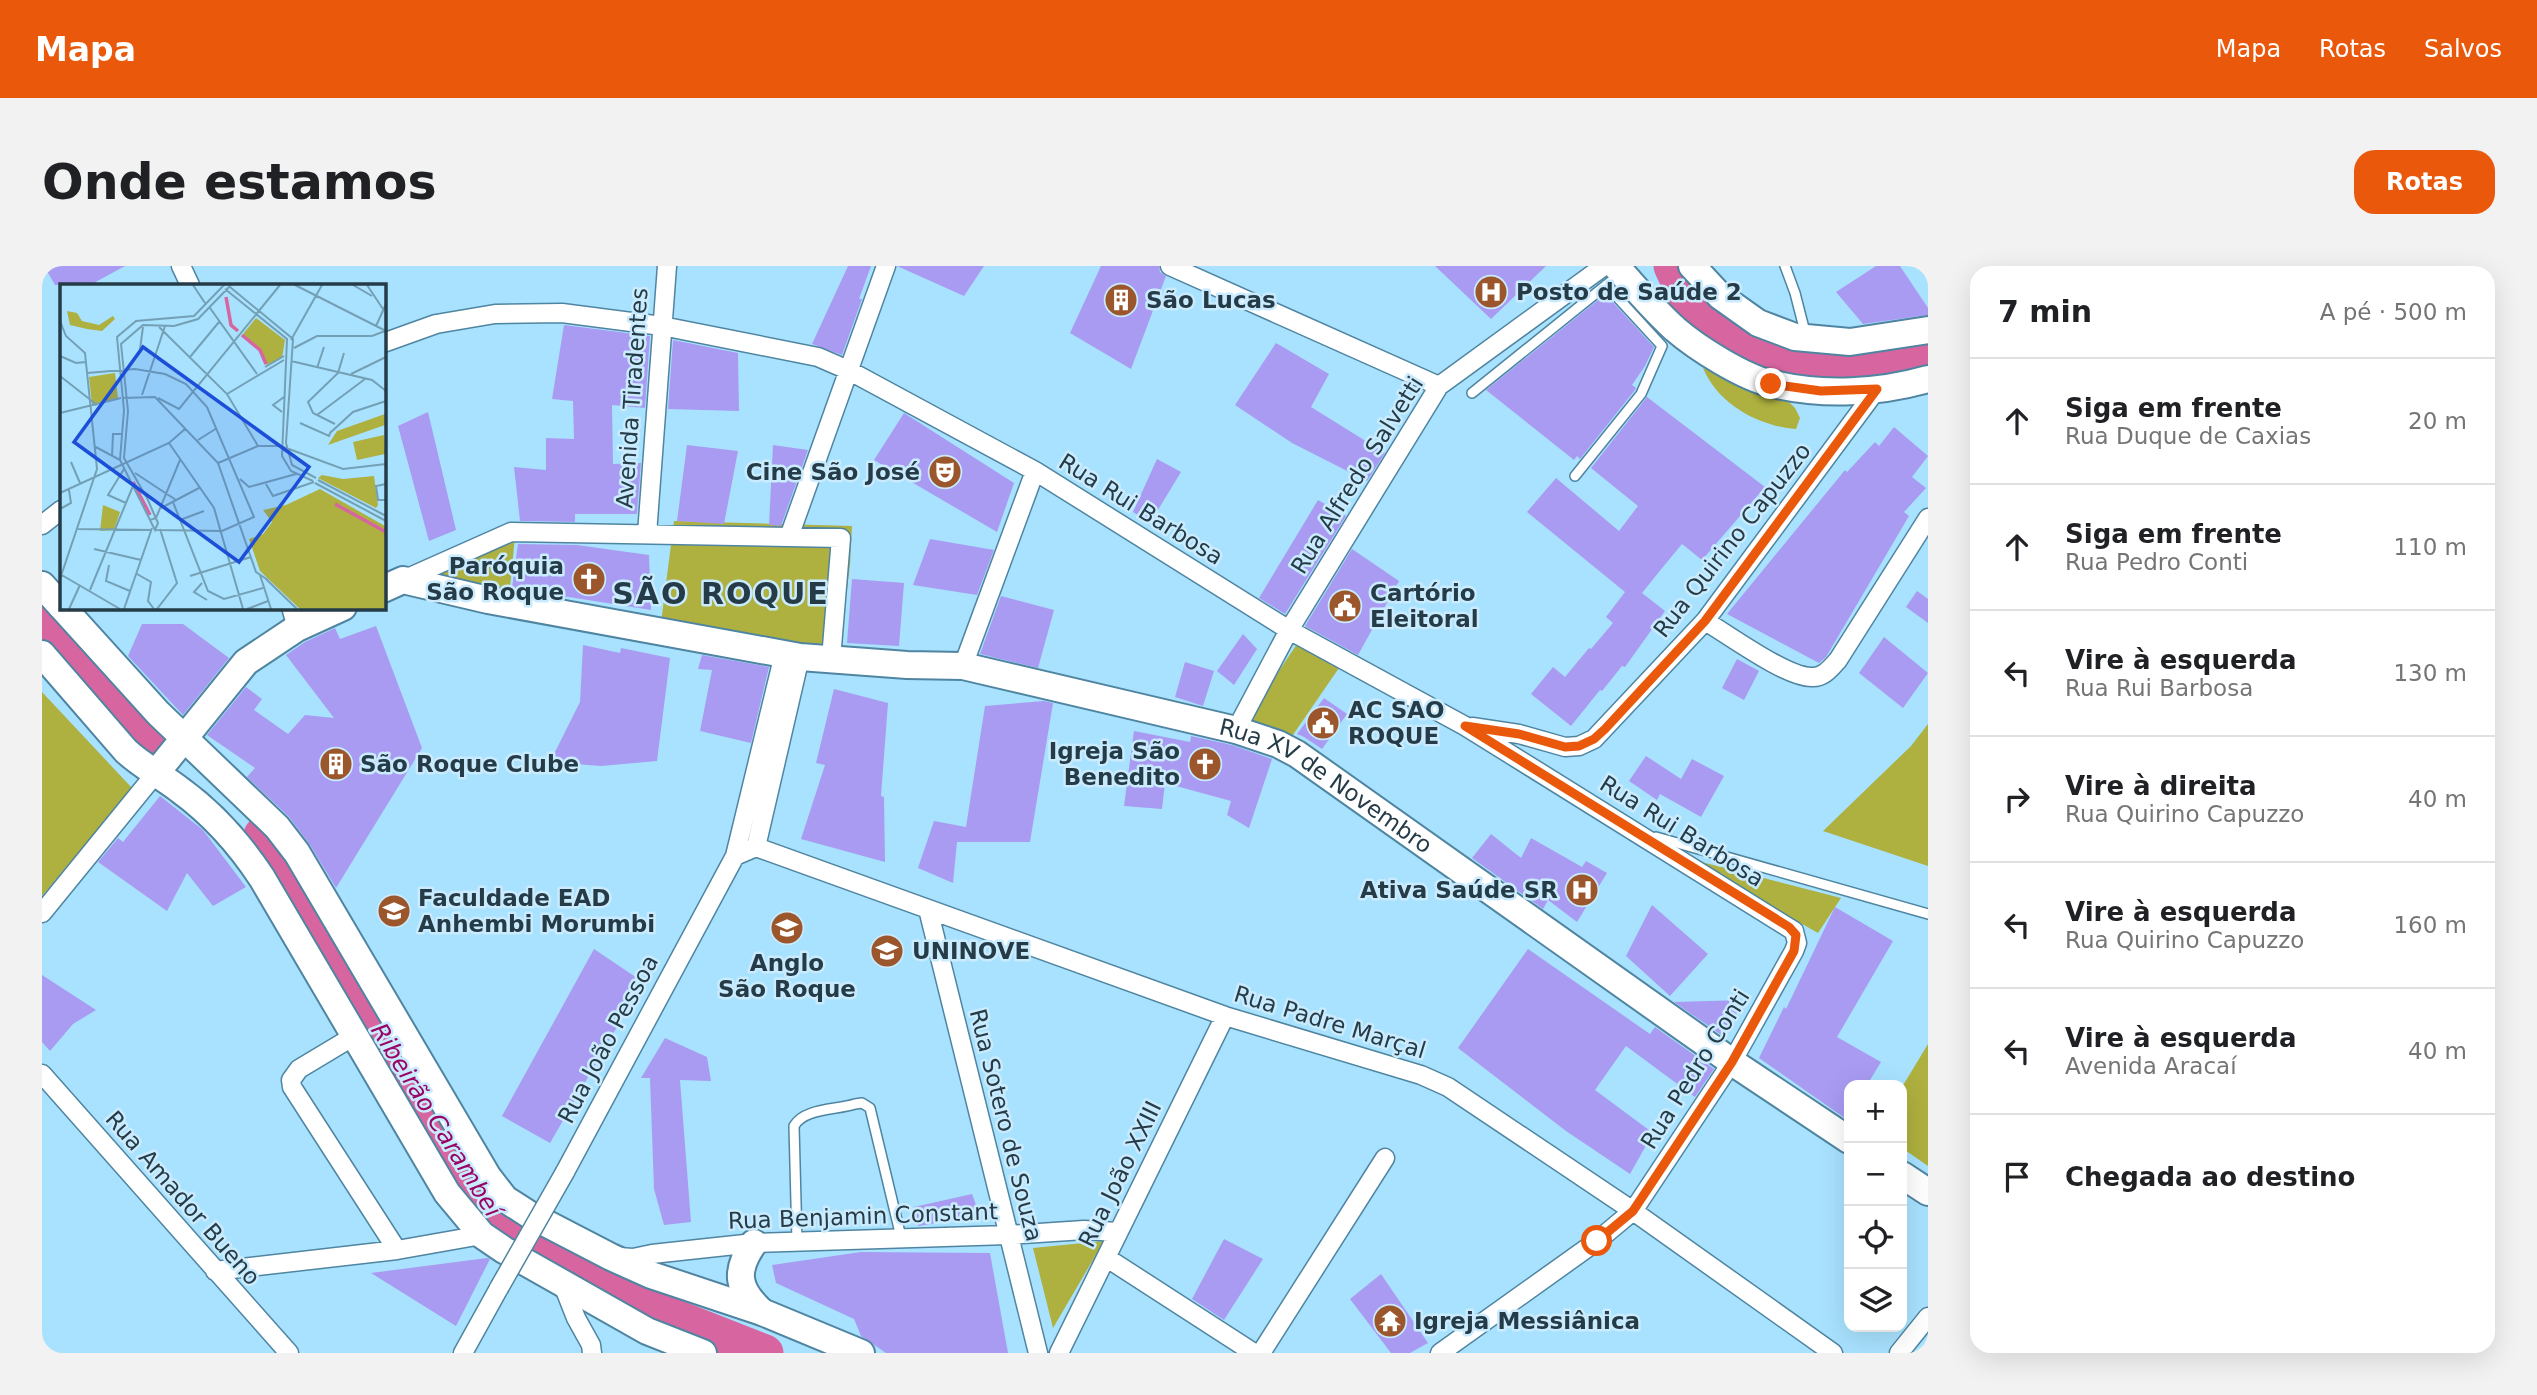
<!DOCTYPE html>
<html lang="pt">
<head>
<meta charset="utf-8">
<style>
	body { margin:0; font-family:"DejaVu Sans",sans-serif; background:#f2f2f2; color:#202124 }
	.controls { position:absolute; right:21px; bottom:21px; display:grid; overflow:hidden; border-radius:14px; box-shadow:0 7px 28px #0002 }
	.controls button { width:63px; height:63px; display:grid; place-items:center; padding:0; border:0; border-bottom:2px solid #e0e0e0; background:#fff; color:#202124; font:35px sans-serif }
	.stop { position:absolute; width:21px; height:21px; margin:-16px; border:5px solid #ea580c; border-radius:50%; background:#fff }
	.stop.end { background:#ea580c; border-color:#fff; box-shadow:0 2px 7px #0008 }
	.list { margin:0; padding:0; list-style:none }
	h2 { display:flex; justify-content:space-between; align-items:center; height:91px; margin:0; padding:0 28px; font-size:30px }
	h2 small { font-size:23px; font-weight:400; color:#757577 }
	.list li { display:grid; grid-template-columns:46px 1fr auto; gap:21px; align-items:center; box-sizing:border-box; height:126px; padding:0 28px; border-top:2px solid #e0e0e0 }
	.list b { display:block; font-size:26px; white-space:nowrap }
	.list p { margin:0; font-size:23px; white-space:nowrap; color:#757577 }
	.list em { font-size:23px; font-style:normal; color:#757577 }
	.icon { flex:none; width:38px; height:38px; fill:none; stroke:currentColor; stroke-width:2; stroke-linecap:round; stroke-linejoin:round }
	.map { position:relative; flex:none; width:1886px; height:1087px; overflow:hidden; border-radius:21px }
	header { display:flex; align-items:center; gap:42px; box-sizing:border-box; height:98px; padding:0 35px; background:#ea580c; color:#fff }
	header strong { font-size:33px }
	nav { display:flex; gap:38px; margin-inline-start:auto; font-size:24px }
	.intro { display:flex; align-items:center; justify-content:space-between; box-sizing:border-box; height:168px; padding:0 42px }
	h1 { margin:0; font-size:49px }
	.button { padding:18px 32px; border-radius:21px; background:#ea580c; color:#fff; font-size:24px; font-weight:700 }
	main { display:flex; gap:42px; padding:0 42px }
	aside { flex:1; background:#fff; border-radius:21px; box-shadow:0 7px 28px #0002 }
	.map>svg:first-child { display:block }
	.green { fill:#aeb03f }
	.lines { fill:none; stroke-linecap:round; stroke-linejoin:round }
	.river { stroke:#d766a0; stroke-width:37 }
	.building { fill:#a99bf2 }
	.lane-casing { stroke:#4f85a0; stroke-width:12 }
	.street-casing { stroke:#4f85a0; stroke-width:21 }
	.secondary-casing { stroke:#4f85a0; stroke-width:30 }
	.lane { stroke:#fff; stroke-width:9 }
	.street { stroke:#fff; stroke-width:18 }
	.secondary { stroke:#fff; stroke-width:26 }
	.street-bridge-casing { stroke:#4f85a0; stroke-width:21; stroke-linecap:butt }
	.street-bridge { stroke:#fff; stroke-width:18 }
	.route { stroke:#ea580c; stroke-width:9 }
	.labels { text-anchor:middle; stroke-width:5; stroke-linejoin:round; paint-order:stroke }
	.poi-label { font-size:23px; font-weight:bold; fill:#253c48; stroke:#caebfd; text-anchor:start }
	.street-label { font-size:23px; fill:#253c48; stroke:#caebfd }
	.water-label { font-size:24px; font-style:italic; fill:#990564; stroke:#caebfd }
	.district-label { font-size:30px; font-weight:bold; letter-spacing:2px; fill:#253c48; stroke:#caebfd }
	.inset-river { fill:none; stroke:#d766a0; stroke-width:3.5 }
	.inset-road { fill:none; stroke:#74a0b6; stroke-width:2 }
	.view { fill:#1d4ed8; fill-opacity:0.15; stroke:#1d4ed8; stroke-width:3.5 }
	.inset-edge { fill:none; stroke:#253c48; stroke-width:3.5 }
</style>
</head>
<body>
<header>
<strong>Mapa</strong>
<nav><a>Mapa</a><a>Rotas</a><a>Salvos</a></nav>
</header>
<div class="intro"><h1>Onde estamos</h1><a class="button">Rotas</a></div>
<main>
<div class="map">
<svg width="1886" height="1087" viewBox="0 0 1886 1087">
	<rect width="100%" height="100%" fill="#a8e2ff"/>
	<!-- green -->
	<path class="green" d="M1661,102L1714,123L1742,131L1753,142L1758,152L1754,163C1716,160 1676,138 1661,102Z
		M632,255L810,260L808,299L797,387L619,357Z
		M473,270L467,332L376,313Z
		M1257,375L1299,399L1244,479L1198,463Z
		M0,426L90,522L0,630Z
		M1886,458V600L1781,565L1869,480Z
		M1644,592L1799,632L1776,667Z
		M1886,778V900L1860,882V821Z
		M1062,975L1011,1062L991,982Z"/>
	<g class="lines">
		<!-- river -->
		<path class="river" d="M1630,0L1650,44L1699,82L1754,104L1815,106L1886,94
			M0,353L105,472
			M220,569L428,921L449,950L473,971L519,999L588,1034L723,1087"/>
	</g>
	<!-- building -->
	<path class="building" d="M2,0H83L48,19H13Z
		M806,0H829L817,33H820L800,89L770,78Z
		M855,0H942L922,30Z
		M1059,0H1117L1118,6L1124,10L1089,103L1028,67Z
		M1393,0H1504L1449,53Z
		M1834,0H1858L1886,42V49L1821,58L1794,26Z
		M1567,32L1612,81L1603,100L1590,119L1594,122L1593,124L1538,193L1535,190L1532,194L1444,124L1556,34Z
		M522,59L608,70L603,142L570,139L571,198L599,197L595,248H533V256L478,255L472,201L504,204V172L532,173L531,135L510,133Z
		M631,74L696,87L697,145L626,143Z
		M1234,77L1287,108L1269,141L1343,187L1325,215L1250,177L1193,139Z
		M1605,131L1723,221L1660,294L1640,278L1621,301L1600,327L1623,345L1583,401L1580,400L1560,425L1558,424L1529,460L1489,428L1511,401L1523,411L1547,382L1549,383L1571,357L1564,351L1583,326L1485,246L1514,212L1577,265L1596,240L1549,202Z
		M386,146L414,264L387,275L356,160Z
		M862,147L972,217L955,266L832,194Z
		M1852,161L1886,190L1870,211L1884,222L1862,246L1867,250L1784,391L1777,397L1685,348L1803,204L1805,206L1833,176L1837,180Z
		M645,179L696,185L682,258L635,255Z
		M731,179L766,184L739,260L727,259Z
		M1115,193L1139,206L1108,257L1091,246Z
		M1276,234L1304,250L1243,348L1217,332Z
		M888,273L952,284L935,329L871,319Z
		M476,278L535,279L607,289L609,344L470,322Z
		M1310,283L1357,315L1316,389L1263,360Z
		M810,313L862,317L857,380L805,377Z
		M1875,325L1886,333V357L1864,341Z
		M959,330L1012,344L996,402L938,388Z
		M100,358H141L187,392L141,449L86,390Z
		M334,360L380,482L294,622L268,579L247,551L205,511L213,502L165,469L204,421L220,433L212,444L246,468L263,449L292,452L244,389L263,376L293,362L298,373Z
		M1201,368L1215,383L1192,419L1175,405Z
		M1842,371L1886,407L1861,442L1817,407Z
		M541,379L578,387L579,382L628,392L615,495L559,500L508,496L538,436Z
		M660,389L727,401L709,477L658,465L670,404L656,403Z
		M1695,393L1717,405L1702,434L1680,422Z
		M1143,396L1172,405L1161,440L1133,431Z
		M792,423L846,437L839,530L842,531L843,596L759,573L783,499L774,497Z
		M1282,432L1305,448L1280,483L1262,471L1255,468Z
		M1002,435L1011,437L988,576H915L911,617L876,602L892,555L924,561L943,440Z
		M1092,465L1148,476L1149,470L1190,479L1230,493L1207,562L1185,549L1189,535L1123,517L1120,543L1082,540Z
		M1604,490L1639,513L1650,493L1682,510L1659,551L1618,528L1615,534L1587,515Z
		M118,530L161,564L204,621L171,640L145,607L125,645L56,596L76,572L81,576Z
		M1449,568L1479,592L1489,572L1540,601L1544,595L1565,607L1535,656L1506,634L1501,643L1430,592Z
		M1610,639L1666,688L1628,730L1584,690Z
		M1793,641L1851,675L1795,771L1839,796L1825,819H1807V855L1717,792L1742,741L1744,743Z
		M552,683L601,716L508,877L460,850Z
		M1486,683L1608,768L1613,761L1672,803L1653,831L1584,780L1553,824L1611,867L1588,908L1524,865L1416,782Z
		M0,709L54,744L31,758L8,785L0,776Z
		M1703,734L1681,770L1632,736Z
		M623,772L665,791L669,815L638,814L649,956L622,959L612,923L608,812H599Z
		M930,928L938,950L876,960L872,941Z
		M1182,973L1221,993L1182,1054L1150,1033Z
		M819,986L948,987L966,1087H844L819,1070L812,1053L734,1017L730,999Z
		M445,992L448,993L414,1060L329,1007Z
		M1339,1008L1386,1077L1368,1087H1349L1308,1033Z"/>
	<g class="lines">
		<defs>
			<path id="lane" d="M1743,0L1753,27L1764,70
				M1430,127L1568,16
				M1533,210L1599,128L1620,80L1564,19
				M1614,571L1886,648
				M755,975L752,860C762,842 795,844 813,838L820,837L828,842L859,971"/>
			<path id="street" d="M139,0L148,19
				M1128,0L1397,120
				M341,77L394,58L453,48L520,47L620,60L776,91L806,104L993,205L1247,364L1423,460L1752,665L1755,677L1752,685L1690,796L1591,945L1555,975L1398,1087
				M0,259L19,244
				M605,268L625,0
				M747,271L844,0
				M361,314L469,266L799,272L789,393
				M249,341L255,362
				M1663,355C1687,369 1744,411 1769,411C1781,412 1788,403 1796,394L1886,252
				M921,400L993,205
				M1430,461L1477,468L1523,481L1537,480L1552,473L1663,355L1835,123
				M1194,464L1247,364L1397,120L1562,0
				M714,581L1183,750L1379,809L1406,821L1591,945L1791,1087
				M714,581L758,391
				M693,590L742,388
				M886,643L996,1087
				M0,647L114,507
				M312,770L257,803L249,814L250,821L355,984
				M0,808L247,1087
				M523,906L693,590L714,581
				M576,991L591,992L610,988L712,977L966,969L1042,964L1076,966
				M1065,992L1212,1087
				M173,1005L355,984L440,969
				M521,1019L534,1052L549,1079L550,1087
				M421,1087L457,1022
				M1017,1087L1183,750
				M1219,1087L1343,892
				M1857,1087L1886,1051"/>
			<g id="secondary">
				<path d="M1574,0C1593,22 1612,44 1633,63C1655,82 1702,112 1731,118C1781,130 1837,127 1886,113"/>
				<path d="M1650,0L1678,30L1716,57L1753,71L1808,76L1886,64"/>
				<path d="M0,319L19,340"/>
				<path id="s1" d="M341,323L361,314L446,334L758,391L865,399L921,400L1194,464L1236,478L1255,488L1690,796L1807,874"/>
				<path d="M20,341L116,447L235,561L255,587L446,911L463,933L488,949L569,991L609,1009L720,1046L819,1087"/>
				<path d="M0,388L84,485C100,500 120,510 138,524C171,548 197,577 220,612L405,927L440,969L462,984L605,1065L661,1087"/>
				<path d="M114,507L204,396L255,362L301,341"/>
				<path d="M1860,909L1886,926"/>
				<path d="M712,977C692,1005 695,1023 720,1046"/>
			</g>
		</defs>
		<!-- lane casing -->
		<use href="#lane" class="lane-casing"/>
		<!-- street casing -->
		<use href="#street" class="street-casing"/>
		<!-- secondary casing -->
		<use href="#secondary" class="secondary-casing"/>
		<!-- lane -->
		<use href="#lane" class="lane"/>
		<!-- street -->
		<use href="#street" class="street"/>
		<!-- secondary -->
		<use href="#secondary" class="secondary"/>
		<defs>
			<path id="street-bridge" d="M457,1022L523,906"/>
		</defs>
		<!-- street-bridge casing -->
		<use href="#street-bridge" class="street-bridge-casing"/>
		<!-- street-bridge -->
		<use href="#street-bridge" class="street-bridge"/>
	</g>
	<g class="lines">
		<!-- route -->
		<path class="route" d="M1555,975L1591,945L1690,796L1752,685L1754,669L1747,661L1423,460L1477,468L1523,481L1537,480L1552,473L1563,463L1663,355L1835,123L1779,125L1729,118"/>
	</g>
	<!-- icons -->
	<defs>
		<symbol id="hospital-disc" viewBox="-11 -11 22 22"><circle r="9.5" fill="#9b562b" stroke="#caebfd"/><path d="M-5-5h3v3.5h4V-5h3V5h-3V1.5h-4V5h-3Z" fill="#fff"/></symbol>
		<symbol id="building-disc" viewBox="-11 -11 22 22"><circle r="9.5" fill="#9b562b" stroke="#caebfd"/><path d="M-4-6H4V6H1V3H-1V6H-4ZM-2.5-4.3h1.7v1.8h-1.7ZM.8-4.3h1.7v1.8H.8ZM-2.5-1h1.7V.8h-1.7ZM.8-1h1.7V.8H.8Z" fill="#fff"/></symbol>
		<symbol id="theatre-disc" viewBox="-11 -11 22 22"><circle r="9.5" fill="#9b562b" stroke="#caebfd"/><path d="M-5-5.5Q0-4 5-5.5V0Q5 5 0 6Q-5 5-5 0ZM-3.3-2.5H-1v1.5H-3.3ZM1-2.5H3.3v1.5H1ZM-2.8 1Q0 5.5 2.8 1Z" fill="#fff"/></symbol>
		<symbol id="church-disc" viewBox="-11 -11 22 22"><circle r="9.5" fill="#9b562b" stroke="#caebfd"/><path d="M-1.2-6h2.4v3.5h3.3v2.4h-3.3V6h-2.4V-.1h-3.3v-2.4h3.3Z" fill="#fff"/></symbol>
		<symbol id="civic-disc" viewBox="-11 -11 22 22"><circle r="9.5" fill="#9b562b" stroke="#caebfd"/><path d="M-.6-6.5H3V-4.5H.6V-3L4-1V1h2V6H-6V1h2V-1L-.6-3ZM-1.2 2.5V6h2.4V2.5Z" fill="#fff"/></symbol>
		<symbol id="university-disc" viewBox="-11 -11 22 22"><circle r="9.5" fill="#9b562b" stroke="#caebfd"/><path d="M0-5L7-2L0 1L-7-2ZM-4 1L0 2.5L4 1V4Q0 6-4 4Z" fill="#fff"/></symbol>
		<symbol id="school-disc" viewBox="-11 -11 22 22"><circle r="9.5" fill="#9b562b" stroke="#caebfd"/><path d="M0-5L7-2L0 1L-7-2ZM-4 1L0 2.5L4 1V4Q0 6-4 4Z" fill="#fff"/></symbol>
		<symbol id="temple-disc" viewBox="-11 -11 22 22"><circle r="9.5" fill="#9b562b" stroke="#caebfd"/><path d="M0-6L5-2H3V0L6.5 2.5H4V6H1.5V3h-3V6H-4V2.5H-6.5L-3 0V-2H-5Z" fill="#fff"/></symbol>
	</defs>
	<g fill-rule="evenodd">
		<use href="#hospital-disc" x="1430" y="7" width="38" height="38"/>
		<use href="#building-disc" x="1060" y="15" width="38" height="38"/>
		<use href="#theatre-disc" x="884" y="187" width="38" height="38"/>
		<use href="#church-disc" x="528" y="294" width="38" height="38"/>
		<use href="#civic-disc" x="1284" y="321" width="38" height="38"/>
		<use href="#civic-disc" x="1262" y="438" width="38" height="38"/>
		<use href="#building-disc" x="275" y="479" width="38" height="38"/>
		<use href="#church-disc" x="1144" y="479" width="38" height="38"/>
		<use href="#hospital-disc" x="1521" y="605" width="38" height="38"/>
		<use href="#university-disc" x="333" y="626" width="38" height="38"/>
		<use href="#school-disc" x="726" y="643" width="38" height="38"/>
		<use href="#university-disc" x="826" y="666" width="38" height="38"/>
		<use href="#temple-disc" x="1329" y="1036" width="38" height="38"/>
	</g>
	<g class="labels">
		<!-- poi labels -->
		<g class="poi-label">
			<text x="1474" y="34">Posto de Saúde 2</text>
			<text x="1104" y="42">São Lucas</text>
			<text x="878" y="214" text-anchor="end">Cine São José</text>
			<text x="522" y="308" text-anchor="end">Paróquia<tspan x="522" dy="26">São Roque</tspan></text>
			<text x="1328" y="335">Cartório<tspan x="1328" dy="26">Eleitoral</tspan></text>
			<text x="1306" y="452">AC SAO<tspan x="1306" dy="26">ROQUE</tspan></text>
			<text x="1138" y="493" text-anchor="end">Igreja São<tspan x="1138" dy="26">Benedito</tspan></text>
			<text x="318" y="506">São Roque Clube</text>
			<text x="1516" y="632" text-anchor="end">Ativa Saúde SR</text>
			<text x="376" y="640">Faculdade EAD<tspan x="376" dy="26">Anhembi Morumbi</tspan></text>
			<text x="870" y="693">UNINOVE</text>
			<text x="745" y="705" text-anchor="middle">Anglo<tspan x="745" dy="26">São Roque</tspan></text>
			<text x="1372" y="1063">Igreja Messiânica</text>
		</g>
		<!-- street labels -->
		<g class="street-label">
			<text transform="translate(590 132) rotate(-86)" y="8">Avenida Tiradentes</text>
			<text transform="translate(1315 209) rotate(-58)" y="8">Rua Alfredo Salvetti</text>
			<text transform="translate(1099 243) rotate(32)" y="8">Rua Rui Barbosa</text>
			<text transform="translate(1690 274) rotate(-52)" y="8">Rua Quirino Capuzzo</text>
			<text dy="8" stroke="none"><textPath href="#s1" startOffset="976">Rua XV de Novembro</textPath></text>
			<text transform="translate(1640 565) rotate(32)" y="8">Rua Rui Barbosa</text>
			<text transform="translate(1288 756) rotate(17)" y="8">Rua Padre Marçal</text>
			<text transform="translate(566 773) rotate(-62)" y="8">Rua João Pessoa</text>
			<text transform="translate(1653 803) rotate(-58)" y="8">Rua Pedro Conti</text>
			<text transform="translate(964 859) rotate(76)" y="8">Rua Sotero de Souza</text>
			<text transform="translate(1078 908) rotate(-64)" y="8">Rua João XXIII</text>
			<text transform="translate(141 932) rotate(49)" y="8">Rua Amador Bueno</text>
			<text transform="translate(821 950) rotate(-2)" y="8">Rua Benjamin Constant</text>
		</g>
		<!-- water labels -->
		<g class="water-label">
			<text transform="translate(394 854) rotate(58)" y="8">Ribeirão Carambeí</text>
		</g>
		<!-- district labels -->
		<g class="district-label">
			<text x="679" y="338">SÃO ROQUE</text>
		</g>
	</g>
	<!-- overview -->
	<g transform="translate(18 18)">
		<rect width="326" height="326" fill="#a8e2ff"/>
		<path d="M7,27L17,29L22,37L39,41L53,32L55,35L42,47L27,45L10,41ZM196,34L225,56L222,74L206,81L201,66L183,50ZM55,89L58,114L32,121L29,93ZM325,130V141L268,161L277,147ZM324,151L325,170L297,176L293,158ZM262,191L283,195L314,192L318,221L316,224L258,194ZM260,205L325,242V325H240L200,287L189,255L203,250L212,238L203,226L226,221ZM43,221L60,228L54,246L40,247Z" fill="#aeb03f"/>
		<path class="inset-river" d="M166,13L171,41L178,47M182,51L200,66L206,80M73,198L90,231M275,220L326,248"/>
		<path class="inset-road" d="M133,1L145,19M235,1L326,47M293,1L312,12M307,1L323,25M170,3L233,55L226,159L232,181L256,194M165,5L227,55L222,172L231,187L253,197M150,24L197,90M0,37L6,52L25,69L37,185L0,295M316,42L326,20M99,43L167,110L198,162M231,56L262,1M234,64L257,52H312L325,47M80,65L83,43M0,72L16,79L26,78M130,73L159,38M231,77L312,96L326,107M205,83L224,72M257,84L264,63M27,89L75,85L105,90L126,100L147,123L194,233L162,247L96,246M291,90L326,73M0,92L37,121M167,110L224,76M82,111L105,42M62,114L95,113L158,179L196,288L208,296M98,114L119,125L220,1M222,128L213,121L224,113M0,129L61,114M257,131L305,95M240,139L269,152L271,147M275,140L253,129L248,118L278,89L284,69M271,148L293,128L326,117M138,156L157,144M109,159L154,224L183,325M34,162L60,176M52,172L53,150H61M11,178L20,199M158,179L198,162H221L283,185L326,180M64,185L48,211L66,219M75,189L116,216M180,195L189,203L236,190M258,196L326,232M255,199L326,237M206,200L213,212L254,198M326,200L316,202L318,216H326M0,209L109,159L125,145M113,218L148,307L164,315L203,304M101,224L139,204M0,225L11,219L9,206M96,234L120,176M96,234L90,236L95,246L98,239L94,230L88,216L64,174L68,127L61,60L83,41L114,42L138,35L171,1M90,236L60,176L64,126L57,53L76,37L134,32L164,1M120,236L144,227M18,245L92,246M34,265L81,276M49,281L46,297L70,307M0,290L60,325M77,290L91,298L88,317L94,325M200,291L211,325M130,292L191,273M206,295L237,325M142,299L134,308L147,316M30,306L73,202M9,325L20,301M64,325L92,244M97,325L117,299L100,245M187,325L208,317"/>
		<path class="view" d="M83,63L249,183L179,278L14,158Z"/>
		<rect width="326" height="326" class="inset-edge"/>
	</g>
</svg>
<div class="controls">
<button>+</button>
<button>−</button>
<button><svg class="icon" aria-label="locate" viewBox="0 0 24 24"><circle cx="12" cy="12" r="6"/><path d="M12 2v4M12 18v4M2 12h4M18 12h4"/></svg></button>
<button><svg class="icon" aria-label="layers" viewBox="0 0 24 24"><path d="M12 4l9 5-9 5-9-5zM3 14l9 5 9-5"/></svg></button>
</div>
<div class="stop" style="left:1555px;top:975px"></div>
<div class="stop end" style="left:1729px;top:118px"></div>
</div>
<aside>
<h2>7 min<small>A pé · 500 m</small></h2>
<ul class="list">
<li><svg class="icon" aria-label="ahead" viewBox="0 0 24 24"><path d="M12 20V5M6 11l6-6 6 6"/></svg><div><b>Siga em frente</b><p>Rua Duque de Caxias</p></div><em>20 m</em></li>
<li><svg class="icon" aria-label="ahead" viewBox="0 0 24 24"><path d="M12 20V5M6 11l6-6 6 6"/></svg><div><b>Siga em frente</b><p>Rua Pedro Conti</p></div><em>110 m</em></li>
<li><svg class="icon" aria-label="left" viewBox="0 0 24 24"><path d="M17 20v-9H6M10 6l-5 5 5 5"/></svg><div><b>Vire à esquerda</b><p>Rua Rui Barbosa</p></div><em>130 m</em></li>
<li><svg class="icon" aria-label="right" viewBox="0 0 24 24"><path d="M7 20v-9h11M14 6l5 5-5 5"/></svg><div><b>Vire à direita</b><p>Rua Quirino Capuzzo</p></div><em>40 m</em></li>
<li><svg class="icon" aria-label="left" viewBox="0 0 24 24"><path d="M17 20v-9H6M10 6l-5 5 5 5"/></svg><div><b>Vire à esquerda</b><p>Rua Quirino Capuzzo</p></div><em>160 m</em></li>
<li><svg class="icon" aria-label="left" viewBox="0 0 24 24"><path d="M17 20v-9H6M10 6l-5 5 5 5"/></svg><div><b>Vire à esquerda</b><p>Avenida Aracaí</p></div><em>40 m</em></li>
<li><svg class="icon" aria-label="arrive" viewBox="0 0 24 24"><path d="M6 21V4h12l-3 4 3 4H6"/></svg><div><b>Chegada ao destino</b></div></li>
</ul>
</aside>
</main>
</body>
</html>
